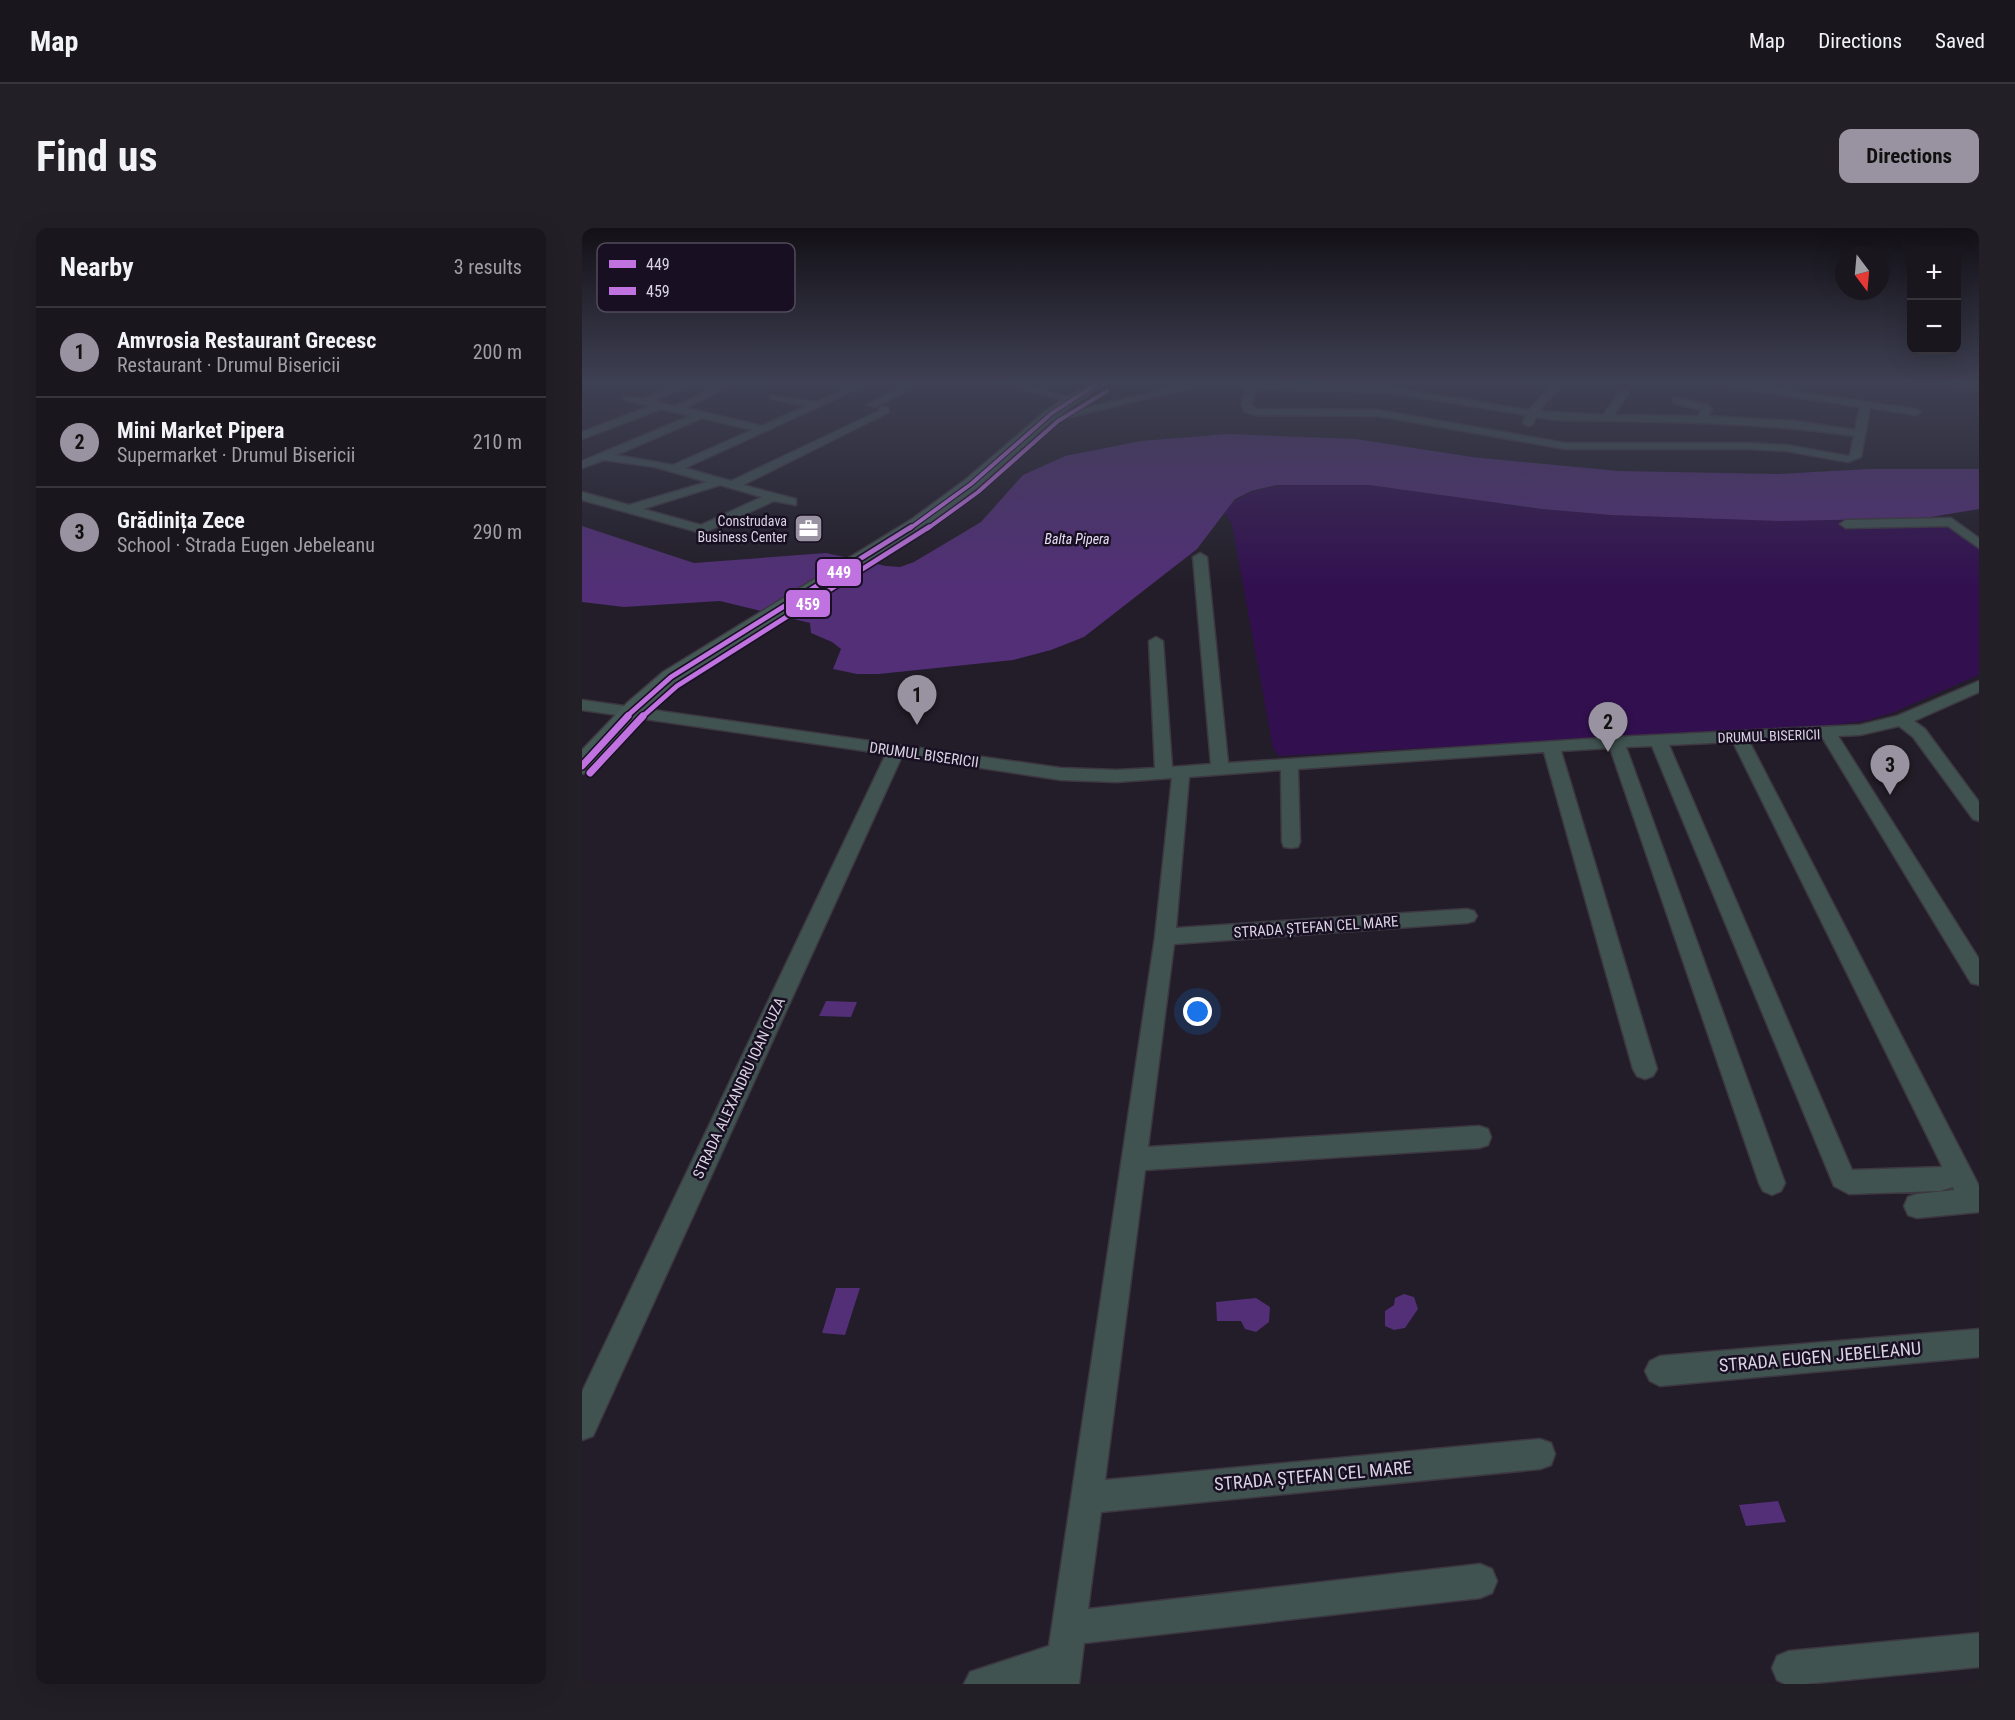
<!DOCTYPE html>
<html lang="en">
<head>
<meta charset="utf-8">
<style>
	body { margin:0; font-family:"Roboto Condensed",sans-serif; background:#231f27; color:#f1f3f6 }
	.controls { position:absolute; right:18px; top:18px; display:grid; overflow:hidden; border-radius:12px; box-shadow:0 6px 24px #0002 }
	.controls button { width:54px; height:54px; display:grid; place-items:center; padding:0; border:0; border-bottom:2px solid #38353c; background:#1a161e; color:#f1f3f6; font:30px sans-serif }
	.compass { position:absolute; left:1253px; top:18px; width:54px; height:54px; border-radius:50%; background:#1a161e; box-shadow:0 6px 24px #0002; rotate:164deg }
	.you { position:absolute; left:616px; top:784px; width:21px; height:21px; margin:-15px; border:4px solid #fff; border-radius:50%; background:#1a73e8; box-shadow:0 0 0 9px #1a73e833 }
	.badge { display:grid; place-items:center; width:39px; height:39px; border-radius:50%; background:#9993a1; color:#111; font-size:20px; font-weight:700 }
	.pin { position:absolute; translate:-50% -50px; filter:drop-shadow(0 2px 3px #0008) }
	.pin::after { content:''; position:absolute; top:32px; width:21px; height:18px; background:inherit; clip-path:polygon(0 0,100% 0,50% 100%) }
	.list { margin:0; padding:0; list-style:none }
	h2 { display:flex; justify-content:space-between; align-items:center; height:78px; margin:0; padding:0 24px; font-size:26px }
	h2 small { font-size:20px; font-weight:400; color:#9f9fa4 }
	.list li { display:grid; grid-template-columns:39px 1fr auto; gap:18px; align-items:center; box-sizing:border-box; height:90px; padding:0 24px; border-top:2px solid #38353c }
	.list b { display:block; font-size:22px; white-space:nowrap }
	.list p { margin:0; font-size:20px; white-space:nowrap; color:#9f9fa4 }
	.list em { font-size:20px; font-style:normal; color:#9f9fa4 }
	.map { position:relative; flex:none; width:1397px; height:1456px; overflow:hidden; border-radius:12px }
	header { display:flex; align-items:center; gap:36px; box-sizing:border-box; height:84px; padding:0 30px; background:#1a161e; border-bottom:2px solid #38353c }
	header strong { font-size:28px }
	nav { display:flex; gap:33px; margin-inline-start:auto; font-size:21px }
	.intro { display:flex; align-items:center; justify-content:space-between; box-sizing:border-box; height:144px; padding:0 36px }
	h1 { margin:0; font-size:42px }
	.button { padding:15px 27px; border-radius:12px; background:#9993a1; color:#111; font-size:21px; font-weight:700 }
	main { display:flex; gap:36px; padding:0 36px }
	aside { flex:1; background:#1a161e; border-radius:12px; box-shadow:0 6px 24px #0002 }
	.map>svg:first-child { display:block }
	.green { fill:#321050 }
	.water { fill:#522f77 }
	.lines { fill:none; stroke-linecap:round; stroke-linejoin:round }
	.minor-casing { stroke:#3c3741; stroke-width:3 }
	.secondary-casing { stroke:#3c3741; stroke-width:3 }
	.minor { fill:#405350; fill-rule:evenodd }
	.secondary { fill:#445955; fill-rule:evenodd }
	.bus-1-far2-casing { stroke:#180f23; stroke-width:6 }
	.bus-1-far1-casing { stroke:#180f23; stroke-width:8 }
	.bus-1-casing { stroke:#180f23; stroke-width:10 }
	.bus-2-far2-casing { stroke:#180f23; stroke-width:6 }
	.bus-2-far1-casing { stroke:#180f23; stroke-width:8 }
	.bus-2-casing { stroke:#180f23; stroke-width:10 }
	.bus-1-far2 { stroke:#c072e1; stroke-width:4 }
	.bus-1-far1 { stroke:#c072e1; stroke-width:5 }
	.bus-1 { stroke:#c072e1; stroke-width:7 }
	.bus-2-far2 { stroke:#c072e1; stroke-width:4 }
	.bus-2-far1 { stroke:#c072e1; stroke-width:5 }
	.bus-2 { stroke:#c072e1; stroke-width:7 }
	.labels { text-anchor:middle; stroke-width:5; stroke-linejoin:round; paint-order:stroke }
	.far-poi-label { font-size:14px; fill:#d9d3e2; stroke:#180f23; text-anchor:end }
	.far-water-label { font-size:14px; font-style:italic; fill:#e8dff6; stroke:#180f23 }
	.far-street-label { font-size:14px; fill:#d9d3e2; stroke:#180f23 }
	.street-label { font-size:15px; fill:#d9d3e2; stroke:#180f23 }
	.near-street-label { font-size:18px; fill:#d9d3e2; stroke:#180f23 }
	.key { fill:#180f23; stroke:#524a5c; stroke-width:1.5 }
	.key-label { font-size:16px; fill:#d9d3e2 }
	.line-badge { stroke:#180f23; stroke-width:2 }
	.badge-label { font-size:16px; text-anchor:middle; font-weight:bold; fill:#fff }
</style>
</head>
<body>
<header>
<strong>Map</strong>
<nav><a>Map</a><a>Directions</a><a>Saved</a></nav>
</header>
<div class="intro"><h1>Find us</h1><a class="button">Directions</a></div>
<main>
<aside>
<h2>Nearby<small>3 results</small></h2>
<ul class="list">
<li><span class="badge">1</span><div><b>Amvrosia Restaurant Grecesc</b><p>Restaurant · Drumul Bisericii</p></div><em>200 m</em></li>
<li><span class="badge">2</span><div><b>Mini Market Pipera</b><p>Supermarket · Drumul Bisericii</p></div><em>210 m</em></li>
<li><span class="badge">3</span><div><b>Grădinița Zece</b><p>School · Strada Eugen Jebeleanu</p></div><em>290 m</em></li>
</ul>
</aside>
<div class="map">
<svg width="1397" height="1456" viewBox="0 0 1397 1456">
	<rect width="100%" height="100%" fill="#221d28"/>
	<!-- green -->
	<path class="green" d="M718,256L787,257L960,281L1029,287L1355,295L1371,301L1397,321V447L1310,485L1283,493L1244,498L697,528L691,520L650,297L642,283C662,260 689,258 718,256Z"/>
	<!-- water -->
	<path class="water" d="M645,206L774,211L890,229L1036,243L1196,246L1286,241H1397V281L1343,290L1200,293L1029,287L960,281L787,257H694L669,263L653,271L615,321L502,409L469,422L431,432L297,446H275L251,441L259,421L250,414L229,405L228,395L138,373L42,379L0,374V298L112,335L244,325L304,338L318,339L332,334L399,294L441,247L483,228L559,213Z
		M244,773L275,774L269,789L237,788Z
		M254,1060H278L263,1107L240,1105Z
		M822,1066L832,1069L836,1081L823,1100L812,1102L803,1098V1083L812,1077L813,1070Z
		M674,1070L688,1079L687,1094L674,1104L663,1101L659,1093H635L634,1074Z
		M1196,1273L1204,1294L1164,1298L1157,1277Z"/>
	<g class="lines">
		<defs>
			<path id="minor" d="M100,154H114L72,173L93,178L142,154H156L104,180L180,198L224,178L188,171V167L234,174L277,154H291L103,240L149,253L297,183L298,179H306L307,184L161,257L214,271V277L192,273L124,304H116L0,272V264L47,277L125,254L73,239L22,232L0,240V233L108,188L79,181L0,211V204L68,178L42,172V168L61,170ZM120,190L170,202L91,237L34,227ZM138,257L180,269L119,297L61,281Z
				M328,154H341L294,179L285,177Z
				M408,154H428L495,171L490,174Z
				M614,154H633L460,196L455,193L460,190Z
				M640,154L807,159L947,182L968,159L958,154H975L978,159L957,183L1021,187L1038,163L1042,162L1047,165L1032,187L1116,188L1119,182L1091,175V171L1095,170L1126,177L1130,181L1126,188L1213,193L1273,202L1278,179L1131,157L1126,154H1153L1334,181L1339,184L1334,187L1288,180L1279,229L1266,234L1204,223L1167,221H983L796,188L674,187L663,184L659,177L665,159ZM674,161L807,165L944,187L941,195L946,198L950,197L954,189L972,192C1073,194 1172,193 1272,208L1268,227L1266,228L1204,217L1167,215H983L796,182L674,181L669,177Z
				M1350,154L1397,157V163L1355,157Z
				M1369,290L1397,310V320L1366,298L1264,300L1258,296L1264,292Z
				M618,325L625,329L646,535L1034,509L1278,497L1315,488L1397,453V464L1332,493L1343,501L1397,574V593L1391,591L1331,509L1317,498L1278,507L1256,508L1397,731V757L1389,755L1240,509L1167,513L1397,958V984L1335,990L1326,987L1322,978L1326,969L1335,966L1372,962L1371,959L1358,963L1267,966L1252,958L1070,518L1044,519L1203,955L1199,963L1190,967L1181,963L1177,955L1028,520L979,523L1075,841L1071,848L1063,851L1055,848L1051,841L962,524L716,541L718,614L716,619L709,620L702,619L700,614L699,542L607,549L594,700L885,681L892,683L895,688L892,693L885,695L592,716L566,919L897,898L906,901L909,909L906,917L897,920L563,942L523,1252L958,1211L969,1215L973,1226L969,1237L958,1241L519,1284L506,1381L898,1336L910,1341L915,1353L910,1365L898,1370L502,1415L497,1456H382L388,1444L467,1418L573,709L590,550L535,554L479,552L320,528L11,1208L0,1212V1164L304,526L0,482V472L479,540L535,542L573,540L567,413L574,409L581,413L590,539L629,536L611,329ZM1151,514L1360,938V939L1270,942L1087,517Z
				M1397,1101V1129L1078,1158L1068,1153L1063,1143L1068,1133L1078,1128Z
				M1397,1405V1439L1223,1456H1203L1195,1452L1190,1440L1195,1428L1207,1423Z"/>
			<path id="secondary" d="M509,154H526L475,188L395,260L342,299L97,454L50,496L9,543L0,546V522L45,475L81,444L330,291L383,252L465,182Z"/>
		</defs>
		<!-- minor casing -->
		<use href="#minor" class="minor-casing"/>
		<!-- secondary casing -->
		<use href="#secondary" class="secondary-casing"/>
		<!-- minor -->
		<use href="#minor" class="minor"/>
		<!-- secondary -->
		<use href="#secondary" class="secondary"/>
		<defs>
			<path id="bus-1-far2" d="M327,301L389,256L470,185L518,154"/>
			<path id="bus-1-far1" d="M44,489L89,449L329,299"/>
			<path id="bus-1" d="M0,538L46,488"/>
			<path id="bus-2-far2" d="M345,301L396,264L476,193L525,163"/>
			<path id="bus-2-far1" d="M60,489L95,458L347,299"/>
			<path id="bus-2" d="M8,545L61,488"/>
		</defs>
		<!-- bus-1-far2 casing -->
		<use href="#bus-1-far2" class="bus-1-far2-casing"/>
		<!-- bus-1-far1 casing -->
		<use href="#bus-1-far1" class="bus-1-far1-casing"/>
		<!-- bus-1 casing -->
		<use href="#bus-1" class="bus-1-casing"/>
		<!-- bus-2-far2 casing -->
		<use href="#bus-2-far2" class="bus-2-far2-casing"/>
		<!-- bus-2-far1 casing -->
		<use href="#bus-2-far1" class="bus-2-far1-casing"/>
		<!-- bus-2 casing -->
		<use href="#bus-2" class="bus-2-casing"/>
		<!-- bus-1-far2 -->
		<use href="#bus-1-far2" class="bus-1-far2"/>
		<!-- bus-1-far1 -->
		<use href="#bus-1-far1" class="bus-1-far1"/>
		<!-- bus-1 -->
		<use href="#bus-1" class="bus-1"/>
		<!-- bus-2-far2 -->
		<use href="#bus-2-far2" class="bus-2-far2"/>
		<!-- bus-2-far1 -->
		<use href="#bus-2-far1" class="bus-2-far1"/>
		<!-- bus-2 -->
		<use href="#bus-2" class="bus-2"/>
	</g>
	<!-- sky -->
	<linearGradient id="sky" x2="0" y2="1"><stop stop-color="#131016"/><stop offset="0.43" stop-color="#3e4053"/><stop offset="1" stop-color="#3e4053" stop-opacity="0"/></linearGradient>
	<rect width="1397" height="358" fill="url(#sky)"/>
	<!-- icons -->
	<defs>
		<symbol id="office-square" viewBox="-11 -11 22 22"><rect x="-9" y="-9" width="18" height="18" rx="4" fill="#9993a1" stroke="#180f23"/><path d="M-6-3h4V-5.5h4V-3h4V5H-6ZM-1-4.5V-3h2v-1.5ZM-6 0V1H6V0Z" fill="#fff"/></symbol>
	</defs>
	<g fill-rule="evenodd">
		<use href="#office-square" x="210" y="284" width="33" height="33"/>
	</g>
	<g class="labels">
		<!-- far-poi labels -->
		<g class="far-poi-label">
			<text x="205" y="298">Construdava<tspan x="205" dy="16">Business Center</tspan></text>
		</g>
		<!-- far-water labels -->
		<g class="far-water-label">
			<text x="495" y="316">Balta Pipera</text>
		</g>
		<!-- far-street labels -->
		<g class="far-street-label">
			<text transform="translate(1187 508) rotate(-2)" y="5">DRUMUL BISERICII</text>
		</g>
		<!-- street labels -->
		<g class="street-label">
			<text transform="translate(342 527) rotate(8)" y="5">DRUMUL BISERICII</text>
			<text transform="translate(734 699) rotate(-4)" y="5">STRADA ȘTEFAN CEL MARE</text>
			<text transform="translate(157 860) rotate(-65)" y="5">STRADA ALEXANDRU IOAN CUZA</text>
		</g>
		<!-- near-street labels -->
		<g class="near-street-label">
			<text transform="translate(1238 1129) rotate(-5)" y="6">STRADA EUGEN JEBELEANU</text>
			<text transform="translate(731 1248) rotate(-5)" y="6">STRADA ȘTEFAN CEL MARE</text>
		</g>
	</g>
	<!-- legend -->
	<rect x="15" y="15" width="198" height="69" rx="9" class="key"/>
	<rect x="27" y="32" width="27" height="8" fill="#c072e1"/>
	<rect x="27" y="59" width="27" height="8" fill="#c072e1"/>
	<g class="key-label">
		<text x="64" y="42">449</text>
		<text x="64" y="69">459</text>
	</g>
	<g class="line-badge">
		<rect x="234" y="330" width="46" height="29" rx="6" fill="#c072e1"/>
		<rect x="203" y="361" width="46" height="29" rx="6" fill="#c072e1"/>
	</g>
	<g class="badge-label">
		<text x="257" y="350">449</text>
		<text x="226" y="382">459</text>
	</g>
</svg>
<div class="controls">
<button>+</button>
<button>−</button>
</div>
<svg class="compass" viewBox="-18 -18 36 36"><path d="M0-13l5 13h-10z" fill="#e53935"/><path d="M0 13l5-13h-10z" fill="#9f9fa4"/></svg>
<div class="you"></div>
<div class="pin badge" style="left:335px;top:497px">1</div>
<div class="pin badge" style="left:1026px;top:524px">2</div>
<div class="pin badge" style="left:1308px;top:567px">3</div>
</div>
</main>
</body>
</html>
